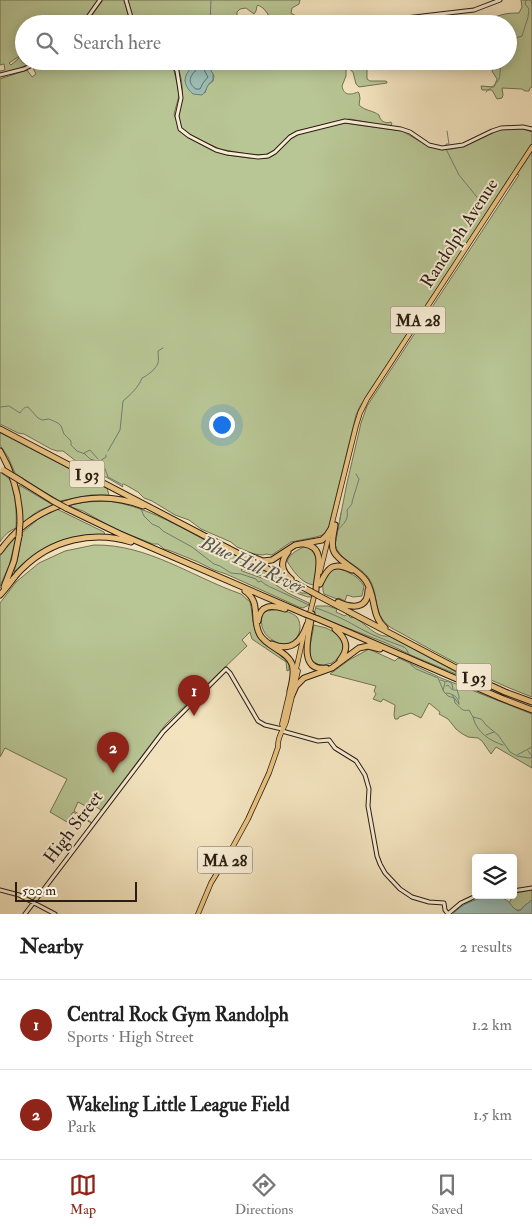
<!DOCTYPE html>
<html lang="en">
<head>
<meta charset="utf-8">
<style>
	body { margin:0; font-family:"IM FELL Double Pica",serif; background:#f2f2f2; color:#222 }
	.controls { position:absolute; right:15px; bottom:15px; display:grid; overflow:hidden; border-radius:5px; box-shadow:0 2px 12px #0003 }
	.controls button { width:45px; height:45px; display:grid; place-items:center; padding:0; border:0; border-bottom:1px solid #e0e0e0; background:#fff; color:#222; font:25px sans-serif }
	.scale { position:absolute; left:15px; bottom:12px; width:122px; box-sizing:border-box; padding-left:5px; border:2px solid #2b1d12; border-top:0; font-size:14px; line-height:18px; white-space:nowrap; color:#2b1d12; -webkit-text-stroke:4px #f7edd5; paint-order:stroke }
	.you { position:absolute; left:221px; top:424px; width:18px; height:18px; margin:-12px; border:4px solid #fff; border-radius:50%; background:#1a73e8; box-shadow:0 0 0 8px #1a73e833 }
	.badge { display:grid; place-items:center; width:32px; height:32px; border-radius:50%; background:#8f2418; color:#fff; font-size:16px; font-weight:700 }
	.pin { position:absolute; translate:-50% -41px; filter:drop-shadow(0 1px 2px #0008) }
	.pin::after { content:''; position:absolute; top:26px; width:18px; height:15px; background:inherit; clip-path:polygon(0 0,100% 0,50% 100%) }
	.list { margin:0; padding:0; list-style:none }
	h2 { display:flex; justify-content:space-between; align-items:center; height:65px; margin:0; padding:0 20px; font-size:21px }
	h2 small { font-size:16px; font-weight:400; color:#767676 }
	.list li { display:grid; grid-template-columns:32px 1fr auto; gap:15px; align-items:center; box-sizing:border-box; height:90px; padding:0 20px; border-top:1px solid #e0e0e0 }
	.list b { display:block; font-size:19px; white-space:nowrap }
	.list p { margin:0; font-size:16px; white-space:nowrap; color:#767676 }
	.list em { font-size:16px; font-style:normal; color:#767676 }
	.icon { flex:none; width:28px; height:28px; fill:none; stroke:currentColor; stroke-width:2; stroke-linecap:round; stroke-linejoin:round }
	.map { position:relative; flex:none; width:532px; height:914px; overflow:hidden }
	.search { position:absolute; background:#fff; box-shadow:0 2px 12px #0003; left:15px; right:15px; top:15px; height:55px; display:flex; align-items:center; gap:12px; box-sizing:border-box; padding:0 18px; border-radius:28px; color:#767676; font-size:19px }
	.sheet { height:245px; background:#fff }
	nav { display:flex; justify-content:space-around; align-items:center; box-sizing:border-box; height:70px; border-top:1px solid #e0e0e0; background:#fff; font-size:14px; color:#767676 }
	nav a { display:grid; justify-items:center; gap:2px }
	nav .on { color:#8f2418 }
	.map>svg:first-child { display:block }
	.green { fill:#b8c594; stroke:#727153 }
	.water { fill:#9cbeb6; stroke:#6f7e74 }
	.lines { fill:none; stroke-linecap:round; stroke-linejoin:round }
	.shore { stroke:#646e64; stroke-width:1 }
	.stream { stroke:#6f7e74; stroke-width:1 }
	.secondary-casing { stroke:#2b1d12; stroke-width:5 }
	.primary-casing { stroke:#2b1d12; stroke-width:5.5 }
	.highway-casing { stroke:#2b1d12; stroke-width:7 }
	.secondary { stroke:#f7edd5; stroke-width:3 }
	.primary { stroke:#eac280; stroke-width:4 }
	.highway { stroke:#eac280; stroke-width:5 }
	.highway-bridge-casing { stroke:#2b1d12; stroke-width:7; stroke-linecap:butt }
	.highway-bridge { stroke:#eac280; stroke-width:5 }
	.labels { text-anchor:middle; stroke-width:4; stroke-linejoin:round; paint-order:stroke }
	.shield { fill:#f7edd5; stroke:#685b4c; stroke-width:1 }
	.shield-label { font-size:16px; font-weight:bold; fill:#2b1d12 }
	.street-label { font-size:18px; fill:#2b1d12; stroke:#f7edd5 }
	.water-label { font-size:19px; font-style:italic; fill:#53554b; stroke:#f7edd5 }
</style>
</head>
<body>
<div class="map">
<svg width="532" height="914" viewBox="0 0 532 914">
	<rect width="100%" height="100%" fill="#f3e4bf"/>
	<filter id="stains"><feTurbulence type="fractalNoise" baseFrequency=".004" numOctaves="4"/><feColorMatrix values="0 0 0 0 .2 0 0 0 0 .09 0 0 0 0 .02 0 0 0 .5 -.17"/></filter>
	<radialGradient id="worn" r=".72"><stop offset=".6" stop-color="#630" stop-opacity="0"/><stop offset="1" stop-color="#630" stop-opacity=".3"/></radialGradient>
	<!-- green -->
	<path class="green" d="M0,0H98L81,24H24V52H23L24,54L22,55L24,59L21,55L9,63L11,65L18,59L19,57L23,63H26L25,61H35L18,69L0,74V71L5,70L4,64L0,65Z
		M103,0H124L131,24H85Z
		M128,0H300L299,4L292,8L291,13L294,15L301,17L304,24L296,23L292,24H265L268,14L263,8L258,5L257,6L256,11L254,14L246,8L240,9L237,12V16L241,19V24H134Z
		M521,0H531L532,5V87L530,88L529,91H525L522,89L502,88L503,95L502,98L497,99L492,90H482L481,86L494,87L497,79L492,71L496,61H508V24H488C495,14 507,13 519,13L522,7Z
		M47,61H169L173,67L177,83L179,96L174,114L180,131L188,137L199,143L218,152L227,155L249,158H267L274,155L294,136L305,132L345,123L402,131L428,146L443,149H452L464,146L495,132L504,129H523L532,132V144L360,406L356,415L328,529L326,534L316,537L291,542L272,555L266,554L263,555L254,554L237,547L231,542L201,529L189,520L175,515L152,501L144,498L138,492L124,484H123L122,485L123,487L106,477H100L89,471L63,451H57L51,449L24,434L18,433L0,424V79L27,70L32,77L36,74L33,68Z
		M173,61H195C193,69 187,71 185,81L205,93L207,86L213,81L214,76L205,61H278L276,63L278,65C284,65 289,66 293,61L385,62L387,64L385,67L378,66L367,68V79L370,81H386L387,82V83L359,87L356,84L353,72L349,69L346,70V76L342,86C344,96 350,95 358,92L359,93L360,98L359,105C365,111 372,110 379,115C380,121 385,124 391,122L392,124L390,126L376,124L350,119L330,123L317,127L297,131L272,152L265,155L247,154L220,149L187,134C173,122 181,111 182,96C183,85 181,70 173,61Z
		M532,152V697C486,680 442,656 399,632C393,629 387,626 383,620C374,609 378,590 368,577C358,564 339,561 335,544L347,483L361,423L367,406L519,175L517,174Z
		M0,431L10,436V437L107,488L109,495H91L60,501L37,488L15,473L8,457L0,445Z
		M0,472L11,480C15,496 17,511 16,528C9,531 4,535 0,542Z
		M19,485L53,505L38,511L22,523L19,490Z
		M109,501C142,506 172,522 201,538L208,542L216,551L228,552L235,554L246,563L257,566L297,588L301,593H308L312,597H308L290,591L278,582L242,569L241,570L242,571L270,581L288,593L309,603V605L303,608L299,607L226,574L214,570L198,562L171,551L164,549L158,544H153L115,529L83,511L71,507V505L85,502Z
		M57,509L104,532L105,535C67,536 41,545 14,572L18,556L22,533L38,519Z
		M17,535L9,566L0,586V556L7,545Z
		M94,545C148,544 192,577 241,594L250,602C252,610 252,618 254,626C258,643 275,649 287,660L289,662V670L287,671L286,662L252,639L250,632L242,640L247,646L166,724L101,810L92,804L89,808L78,802L74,811L91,822V823L73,812L67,822L50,812L67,779L5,748L0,757V603L16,582L39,563L65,551Z
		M306,546C309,548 314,549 316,553C319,560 315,577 314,585C302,584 293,571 287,561C291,553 297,550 306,546Z
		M337,568C349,572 358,576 364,586L362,596L353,597L347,595L345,601L339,598L337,599L324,594C320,583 326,572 337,568Z
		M316,606H328L337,609L336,612L345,616L347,614L351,618L353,617C365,622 375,638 389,636L456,672V674L413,656L386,643L314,615Z
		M279,609C285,611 293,613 297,617C304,627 298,644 285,645C282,645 277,643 274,641C263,635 260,626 262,614L267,611Z
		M314,625L326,628L334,632L342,640L345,649L343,654L332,663L324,665H319L310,659V646Z
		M369,649L395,661L398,658L401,659L441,678L532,714V768L496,747L491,754L482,741L478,738L468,737L461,733L456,729L448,719L439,714L440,712L429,703L421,718L411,713L399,717L398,719H395L394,715L395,705L383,699L381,702L373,699L376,694L374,691L376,686L330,674L349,660Z
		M532,890V900L523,907L521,910H516L509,903L515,893Z"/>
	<!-- water -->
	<path class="water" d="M195,61H205L213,74V80C205,86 208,90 202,95L193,94C186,88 182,80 188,72C191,67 194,66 195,61Z
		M486,896C495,896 502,896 509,902C512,906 514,909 518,911L521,910L523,907L532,900V914H453C462,903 474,901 486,896Z"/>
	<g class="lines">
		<!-- shore -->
		<path class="shore" d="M201,66L203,68L208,77L203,83L200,89H196C184,81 193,72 201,66Z"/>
		<!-- stream -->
		<path class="stream" d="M210,24L211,0
			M508,54L512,50V39L522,36L528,17L529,9L525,4L526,0
			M486,92C490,88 497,84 499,79C501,73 499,67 503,61
			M446,145V144H449L447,131
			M446,149L459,175L481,202
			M0,407L9,406L20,413C22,410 24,407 28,407L38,418L42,420L49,419L58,423L61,426L64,434L71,441V445L77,451L85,454L90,459L100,462L104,466L108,477L121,484
			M108,451L120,430L123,401C131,394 138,388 142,378C147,376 156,369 158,363C159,360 158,354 158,351L163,348
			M84,453L90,450L98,459
			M100,461L106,457V455
			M141,509L144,516L152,524L159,527L163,531L192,547L214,564L220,566L231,573L241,574L256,579L258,582L261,581C266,586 273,588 279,591C289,596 299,600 309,605
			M337,531C344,523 349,520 347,510L352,504V502L359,479L356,474
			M335,546L341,513
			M316,608C334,614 347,621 363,630C376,637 391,642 404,647L407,650L409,655
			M411,663V665L416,669L438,678L444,692L448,696L454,698L455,703C461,707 461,712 469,710L473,717L481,719L483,721L486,725L498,735L510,752L517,756L529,758L532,757
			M440,680L444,681L445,683L443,690
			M445,682L448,681L452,684L453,689
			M446,686L448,685C451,689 453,691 457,690L459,696V699
			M446,693C452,693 459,697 459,704
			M452,695L459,704
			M473,717C476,732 490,741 503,745
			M486,735L494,732
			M528,751L532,756
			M517,755L532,747"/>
		<defs>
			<path id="secondary" d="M126,0L133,24
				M83,24L100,0
				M363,24L397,19L474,10L500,0
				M171,61L177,71L180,90L181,98L177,116L180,129L189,136L216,150L227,153L258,157L268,156L275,152L290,137L297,133L345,121L401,129L410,132L429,145L442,148L463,145L492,131L501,128L523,127L532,129
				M0,75L24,69L40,61
				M282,731L318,741L329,740L335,748L356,761L365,775L369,789L368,806L377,856L380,864L385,873L400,889L412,897L429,902L444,903L445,910L448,914
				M0,890L19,895L55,914
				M513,891L532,888
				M25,914L163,732L226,669L230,673L258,721L265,725L282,729
				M448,914L461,903L478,895"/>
			<path id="primary" d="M320,572L356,426L360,413L367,399L532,147
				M306,628L315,593
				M295,674L304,634
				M283,727L282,724L290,690
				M278,747C277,737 283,731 286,722C290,705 294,688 298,671
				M198,914L211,883L231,850L248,819L269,773L278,747"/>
			<path id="highway" d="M0,429L310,591
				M0,451C13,473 20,497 20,522
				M21,481L53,501
				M66,508L120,534L305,614
				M335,525C334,533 330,544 334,552C340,563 358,569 366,581C376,596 371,616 385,628
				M304,544C328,547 316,575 316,590
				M0,551C32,506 90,486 143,506
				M288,552C280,562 281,571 291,579
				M250,556L263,561L272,560L295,545L322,540L327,535L331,529
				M320,584C328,567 333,561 352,570
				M4,587L14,561L19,536
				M245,591C262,603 251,619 260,635C267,647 287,651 292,664C295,672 292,683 290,691
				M0,595C8,587 14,576 23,568C51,540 93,530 131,542
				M319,596L479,680L505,692L532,702
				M338,602C351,608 368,610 368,590
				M312,614C310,631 296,672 326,668
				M318,619L501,698L532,710
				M258,621C260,604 272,605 285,609
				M335,629C346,638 350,648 340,660
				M272,644C291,652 301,642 307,625
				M292,695L296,686L304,678L332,668L359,648L368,646L380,649"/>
		</defs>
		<!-- secondary casing -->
		<use href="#secondary" class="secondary-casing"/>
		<!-- primary casing -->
		<use href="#primary" class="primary-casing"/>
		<!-- highway casing -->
		<use href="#highway" class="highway-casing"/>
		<!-- secondary -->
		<use href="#secondary" class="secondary"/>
		<!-- primary -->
		<use href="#primary" class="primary"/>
		<!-- highway -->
		<use href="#highway" class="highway"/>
		<defs>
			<path id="highway-bridge" d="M3,470L21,481
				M53,501L66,508
				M19,536L20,522
				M310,591L319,596
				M305,614L318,619"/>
		</defs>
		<!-- highway-bridge casing -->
		<use href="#highway-bridge" class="highway-bridge-casing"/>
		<!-- highway-bridge -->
		<use href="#highway-bridge" class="highway-bridge"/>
	</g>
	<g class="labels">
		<!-- shield labels -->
		<g class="shield">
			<rect x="390.5" y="306.5" width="55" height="27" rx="4"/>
			<rect x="69.5" y="460.5" width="35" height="27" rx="4"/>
			<rect x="456.5" y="663.5" width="35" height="27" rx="4"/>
			<rect x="197.5" y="846.5" width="55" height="27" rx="4"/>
		</g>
		<g class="shield-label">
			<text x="418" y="326">MA 28</text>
			<text x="87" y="480">I 93</text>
			<text x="474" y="683">I 93</text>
			<text x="225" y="866">MA 28</text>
		</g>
		<!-- street labels -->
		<g class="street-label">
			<text transform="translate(459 233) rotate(-57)" y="6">Randolph Avenue</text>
			<text transform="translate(73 827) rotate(-53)" y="6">High Street</text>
		</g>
		<!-- water labels -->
		<g class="water-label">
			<text transform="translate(253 564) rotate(25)" y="7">Blue Hill River</text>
		</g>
	</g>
	<rect width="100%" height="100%" filter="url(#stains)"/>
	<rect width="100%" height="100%" fill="url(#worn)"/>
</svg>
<div class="controls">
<button><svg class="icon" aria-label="layers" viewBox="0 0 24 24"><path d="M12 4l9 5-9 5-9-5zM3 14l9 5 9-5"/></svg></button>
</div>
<div class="scale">500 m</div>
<div class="you"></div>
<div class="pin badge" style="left:194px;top:716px">1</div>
<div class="pin badge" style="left:113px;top:773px">2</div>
<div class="search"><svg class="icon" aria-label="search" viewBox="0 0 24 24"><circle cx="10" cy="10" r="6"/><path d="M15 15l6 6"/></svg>Search here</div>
</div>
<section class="sheet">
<h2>Nearby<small>2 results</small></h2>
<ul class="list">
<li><span class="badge">1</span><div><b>Central Rock Gym Randolph</b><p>Sports · High Street</p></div><em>1.2 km</em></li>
<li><span class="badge">2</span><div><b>Wakeling Little League Field</b><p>Park</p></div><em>1.5 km</em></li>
</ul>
</section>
<nav>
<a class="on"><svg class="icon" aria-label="map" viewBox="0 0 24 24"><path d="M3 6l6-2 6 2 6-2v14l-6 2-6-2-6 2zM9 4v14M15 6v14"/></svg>Map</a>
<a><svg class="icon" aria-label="directions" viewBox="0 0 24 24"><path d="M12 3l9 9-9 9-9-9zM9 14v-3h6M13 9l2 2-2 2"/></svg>Directions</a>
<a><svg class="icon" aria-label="saved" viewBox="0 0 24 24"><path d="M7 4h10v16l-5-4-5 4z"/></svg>Saved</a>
</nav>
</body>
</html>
